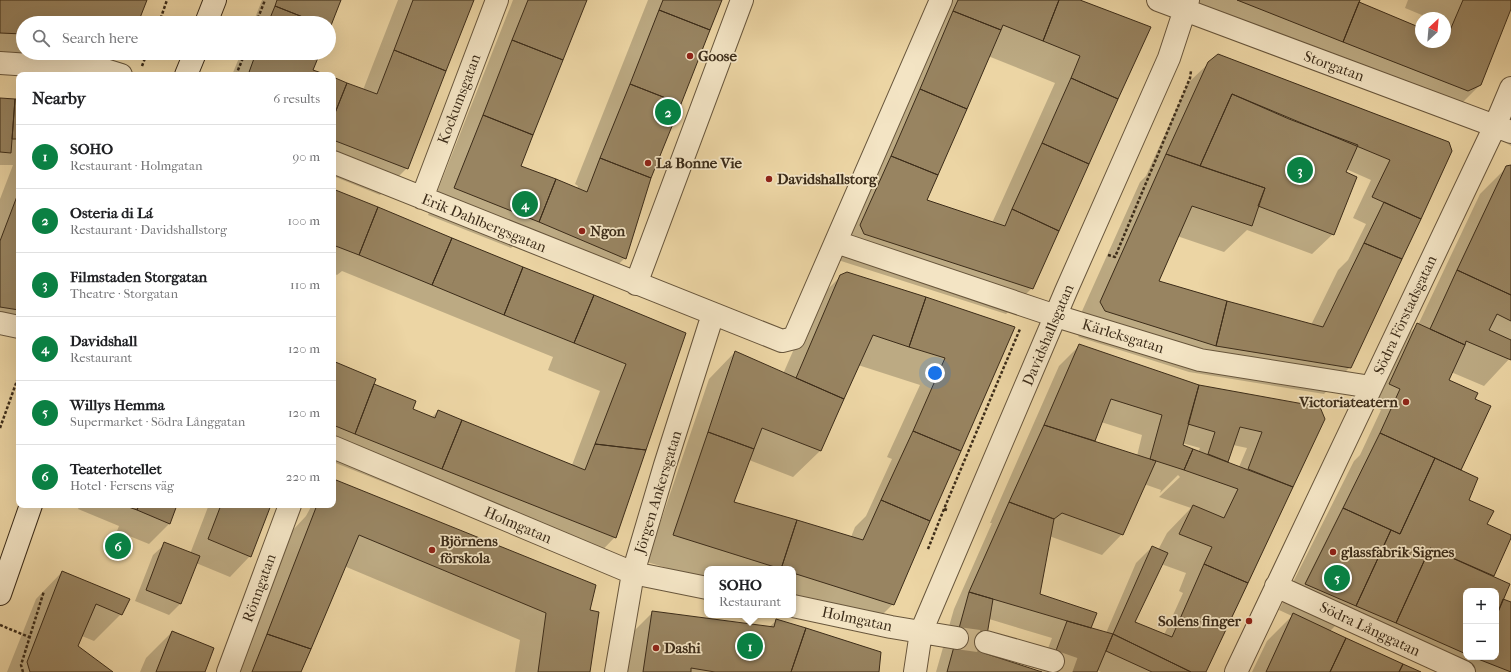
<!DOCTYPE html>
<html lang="en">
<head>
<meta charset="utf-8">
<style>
	body { margin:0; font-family:"IM FELL French Canon",serif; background:#f2f2f2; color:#202124 }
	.controls { position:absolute; right:12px; bottom:12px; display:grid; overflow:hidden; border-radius:8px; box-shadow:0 4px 16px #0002 }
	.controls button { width:36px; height:36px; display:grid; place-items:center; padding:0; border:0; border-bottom:1px solid #e0e0e0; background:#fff; color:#202124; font:20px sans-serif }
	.compass { position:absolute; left:1415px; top:12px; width:36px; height:36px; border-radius:50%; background:#fff; box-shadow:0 4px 16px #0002; rotate:26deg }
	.you { position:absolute; left:935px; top:373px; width:14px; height:14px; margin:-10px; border:3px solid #fff; border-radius:50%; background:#1a73e8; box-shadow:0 0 0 6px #1a73e833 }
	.badge { display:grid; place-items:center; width:26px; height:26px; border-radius:50%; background:#0b8043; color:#fff; font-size:13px; font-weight:700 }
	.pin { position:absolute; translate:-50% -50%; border:2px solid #fff; box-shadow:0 1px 4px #0006 }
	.popup { position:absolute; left:704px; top:566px; width:92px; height:52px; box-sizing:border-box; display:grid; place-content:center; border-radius:8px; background:#fff; filter:drop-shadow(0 1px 3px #0005); font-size:13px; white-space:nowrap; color:#757577 }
	.popup b { font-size:15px; color:#202124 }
	.popup::after { content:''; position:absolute; left:50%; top:100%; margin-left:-8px; border:8px solid transparent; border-top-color:#fff }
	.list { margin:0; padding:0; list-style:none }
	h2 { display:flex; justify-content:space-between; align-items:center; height:52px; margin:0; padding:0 16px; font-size:17px }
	h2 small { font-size:13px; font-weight:400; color:#757577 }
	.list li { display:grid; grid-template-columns:26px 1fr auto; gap:12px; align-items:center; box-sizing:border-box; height:64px; padding:0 16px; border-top:1px solid #e0e0e0 }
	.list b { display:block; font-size:15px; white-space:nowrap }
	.list p { margin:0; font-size:13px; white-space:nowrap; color:#757577 }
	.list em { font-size:13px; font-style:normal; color:#757577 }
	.icon { flex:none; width:22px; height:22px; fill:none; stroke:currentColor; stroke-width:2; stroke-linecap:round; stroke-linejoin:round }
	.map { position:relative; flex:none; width:1511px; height:672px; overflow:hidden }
	.search { position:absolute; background:#fff; box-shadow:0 4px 16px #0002; left:16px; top:16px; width:320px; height:44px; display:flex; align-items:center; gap:10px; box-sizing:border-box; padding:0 14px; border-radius:22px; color:#757577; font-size:15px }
	.panel { position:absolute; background:#fff; box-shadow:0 4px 16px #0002; left:16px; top:72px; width:320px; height:436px; border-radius:8px }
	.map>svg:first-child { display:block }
	.shadow { fill:#0003; fill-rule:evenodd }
	.building { fill:#988461; stroke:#3c2c19 }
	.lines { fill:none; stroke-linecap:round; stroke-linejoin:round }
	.street-tunnel { stroke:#c9b388; stroke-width:22; stroke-dasharray:22 11; stroke-linecap:butt }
	.street-casing { stroke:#68563c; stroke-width:24 }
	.secondary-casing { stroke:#3c2c19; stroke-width:24 }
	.path { stroke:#3c2c19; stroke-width:2.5; stroke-dasharray:3 2; stroke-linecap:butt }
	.street { stroke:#f3e4c4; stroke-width:22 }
	.secondary { stroke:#f3e4c4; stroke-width:22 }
	.poi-dot { fill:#8f2418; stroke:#f3e4c4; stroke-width:1.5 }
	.labels { text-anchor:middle; stroke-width:3.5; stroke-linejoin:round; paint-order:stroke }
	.poi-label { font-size:15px; font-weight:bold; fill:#3c2c19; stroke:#f3e4c4; text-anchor:start }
	.street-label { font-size:15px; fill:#3c2c19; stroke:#f3e4c4 }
</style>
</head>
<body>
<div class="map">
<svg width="1511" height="672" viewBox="0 0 1511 672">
	<rect width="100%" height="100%" fill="#ecd5a4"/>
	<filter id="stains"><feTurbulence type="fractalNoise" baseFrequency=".005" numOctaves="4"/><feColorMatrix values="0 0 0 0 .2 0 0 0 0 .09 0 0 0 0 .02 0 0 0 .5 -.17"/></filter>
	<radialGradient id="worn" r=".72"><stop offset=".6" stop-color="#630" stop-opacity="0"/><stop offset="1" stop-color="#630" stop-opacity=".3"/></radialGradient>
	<!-- shadow -->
	<path class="shadow" d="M0,0H146L137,23H23V53H115L105,63L0,60Z
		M262,0H340L329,27V23H253Z
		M398,0H473L407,168L380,195L333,176V79L363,90Z
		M513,0H586L519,166L577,189L578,186L575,184L648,0H721L650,178L625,258L604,278L517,242L511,248L428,215Z
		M944,0H1078L1149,27L1032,288L1006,314L838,260ZM988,56L1055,83L992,223L926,200Z
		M1196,0H1359L1358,2L1421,29V42H1445V18H1429L1405,8L1408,0H1511V7L1480,85L1453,112L1201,14Z
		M241,53H319L312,70L324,75H232Z
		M1209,63L1451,151L1350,367L1324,394L1189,372L1079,337L1074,329L1140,182L1146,176L1188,83ZM1346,169L1371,180L1353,218L1366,224L1348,260L1338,270L1311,325L1158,281L1177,236L1224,252L1247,230L1312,254L1333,234Z
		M0,99L19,100V314L0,333V199L13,165H0Z
		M1511,111V146L1505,142L1502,128Z
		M1511,166V357L1484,386L1451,372L1447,381L1474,399L1489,406L1460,470L1467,500L1486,525L1511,536L1492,577L1502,600L1511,604V672H1456L1374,643L1336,626L1338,623L1330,631L1419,672H1252L1267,641L1292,616L1279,610L1354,461L1360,455L1381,410L1369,404L1397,345L1418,325L1480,194L1507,167ZM1466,591H1496V657H1466Z
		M333,190L684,333L615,537L589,564L333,462V362L371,388L411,409L432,417L438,411L572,465L600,391L548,370L553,357L342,271L337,275L333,273Z
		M841,276L1014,327L893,604L866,631L793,608V569H707V580L647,562L709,379L735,352L783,374L814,303ZM858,365L920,385L887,457L892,459L866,516L855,527L851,537L733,503L749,460L793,477L820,451Z
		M1080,345L1199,386L1323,419L1205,672H1101L1097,670L1096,672H1039L1052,638L989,619L983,654L1038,672H936L954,609L992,523H990L1059,366ZM1101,422L1142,435L1137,456L1094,442ZM1182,443L1200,448L1198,452L1181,445ZM1233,445L1247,448L1239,467L1227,463ZM1178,475L1180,477L1159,497L1191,508L1167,533L1158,550L1152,547L1136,563L1106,633L1090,629L1039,594L1049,536L1102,555L1122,534L1144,484L1161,490L1160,493ZM1161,564L1186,573L1179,591L1183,593L1164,635L1134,622Z
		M336,481L589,611V672H515L520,640L344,566L300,672H237L292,531L306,516L312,505H333V484Z
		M80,505H176L170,523L149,544L117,531L119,526L78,509Z
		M203,505H270L250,556L230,577L196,563L180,604L169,615L135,601L153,555L165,544L190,554L208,507Z
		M62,572L121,614L94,641L82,636L77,646L112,672H7L36,599Z
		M653,612L769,627L777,620L878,672H621L626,639Z
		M172,632L204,672H140L146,658Z"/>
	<!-- building -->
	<path class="building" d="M0,0H147L138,23H23V34L0,33Z
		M277,0H341L330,28L329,23H318L275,6Z
		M413,0H474L446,71L394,50Z
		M528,0H587L563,60L512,40Z
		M663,0H722L710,30L659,10Z
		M958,0H1059L1043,41L1003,25L1001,30L953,11Z
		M1059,0H1080L1151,27L1118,99L1071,78L1080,56L1043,41Z
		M1237,0H1360L1343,42Z
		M1463,0H1511V9L1481,85L1468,91L1343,42L1359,2L1421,28V42H1445Z
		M275,6L318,23H268Z
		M659,10L710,30L681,104L630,84Z
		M953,11L1001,30L967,109L920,89Z
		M512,40L563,60L533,135L483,115Z
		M394,50L446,71L408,169L333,140V118L347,83L377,94Z
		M256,53H320L313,70L327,75H248Z
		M1218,54L1449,142L1452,151L1421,219L1372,197L1390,160L1232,94L1200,166L1166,154L1208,62Z
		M333,77L347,83L333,118Z
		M1071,78L1118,99L1089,164L1042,143Z
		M630,84L681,104L651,178L600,158Z
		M920,89L967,109L938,175L891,156Z
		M1232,94L1289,119L1358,145L1346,172L1357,177L1334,235L1258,206L1265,188L1200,166Z
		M0,98L15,99L11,153L0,152Z
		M15,99H19V139H12Z
		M483,115L533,135L521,166L556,179L539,222L454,188Z
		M1042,143L1089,164L1059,231L1012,209Z
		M1166,154L1265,188L1252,226L1192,206L1159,281L1227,301L1216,346L1105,311L1100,302Z
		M891,156L938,175L927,200L1005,226L1012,209L1059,231L1033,289L864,234L860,225Z
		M600,158L651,178L626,259L539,222L556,179L587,192Z
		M1511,165V295L1457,270L1506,166Z
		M333,189L378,207L359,255L333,245Z
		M19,191V310L0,307V241Z
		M1384,202L1421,219L1402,259L1364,243Z
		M378,207L452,238L432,285L359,255Z
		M452,238L523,267L504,315L432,285Z
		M1364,243L1402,259L1351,368L1216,346L1227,301L1323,327Z
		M523,267L594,295L574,343L504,315Z
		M1457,270L1511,295V321L1497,314L1489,330L1511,340V360L1466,341L1465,345L1430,329Z
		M847,272L926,297L909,347L873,335L844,399L796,378L840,275Z
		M594,295L686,333L646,450L595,444L626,364L574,343Z
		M926,297L1015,327L961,451L913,431L945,358L909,347Z
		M1417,323L1465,345L1449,380L1478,393L1475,399L1491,406L1461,470L1380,433L1400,389L1389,384Z
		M1079,344L1199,385L1183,445L1193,449L1184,470L1150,459L1162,415L1111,399L1095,441L1044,425Z
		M735,351L844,399L821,451L762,428L754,449L708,432Z
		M333,361L376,379L355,434L333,425Z
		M374,384L416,401L413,409L435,418L438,410L462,420L442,469L355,434Z
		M1199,385L1320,407L1325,419L1293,487L1248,469L1262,432L1240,427L1228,462L1208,454L1215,432L1188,424Z
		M462,420L585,470L595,444L646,450L616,538L442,469Z
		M1044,425L1156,461L1123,535L1062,513L1054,519L1009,502Z
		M913,431L961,451L930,521L881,500Z
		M708,432L754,449L734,502L797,520L781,569L673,535Z
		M1380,433L1435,458L1400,534L1343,508Z
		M1193,449L1293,487L1248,583L1204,564L1212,547L1179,534L1193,505L1224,518L1238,489L1184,470Z
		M1435,458L1478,478L1469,500L1494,511L1487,524L1511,535V538L1494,576L1430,548L1396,623L1356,606L1391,530L1400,534Z
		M336,480L596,585L590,610L599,612L590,672H538L546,613L359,535L311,649L267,634L317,505H333V487Z
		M881,500L930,521L894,605L793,573V569H781L797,520L863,540Z
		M1009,502L1054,519L1040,594L1097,613L1091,628L969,592Z
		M123,505H139L137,510Z
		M139,505H177L170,524L137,510Z
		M221,505H271L251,557L208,539Z
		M1343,508L1391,530L1356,606L1305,584Z
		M164,542L200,556L181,604L146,590Z
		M1152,546L1168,553L1135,622L1172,637L1204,564L1248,583L1206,672H1191L1113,634Z
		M1430,548L1510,584L1496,617V591H1466V654L1396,623Z
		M62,571L130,599L122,615L96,604L78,646L113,672H30L27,662Z
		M969,592L993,599L984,653L1042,672H947Z
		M1503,599L1511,602V672L1478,659V657H1496V617Z
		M652,611L774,627L776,619L806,628L791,672H715L691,668V672H643Z
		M1293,613L1346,638L1330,672H1266Z
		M1067,621L1113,634L1097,672H1048Z
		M806,628L881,652L879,672H791Z
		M172,631L214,648L205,672H156Z
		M267,634L311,649L301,672H252Z
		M1113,634L1191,672H1152L1106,651Z
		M1346,638L1403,664L1399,672H1330Z
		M1403,664L1421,672H1399Z"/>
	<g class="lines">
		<!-- street-tunnel -->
		<path class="street-tunnel" d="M957,638L986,642
			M1053,661L1084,672"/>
		<defs>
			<path id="street" d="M1158,0L1511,132
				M0,63L105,70L121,75
				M333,162L782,341L794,338L941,0
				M422,198L497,0
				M836,242L1056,316L1200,360L1371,387
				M636,284L742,0
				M0,323L19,327
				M333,447L633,573L707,588
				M1276,586L1464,672
				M793,606L891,627L957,638
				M986,642L1053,661
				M228,672L290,505
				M616,672L633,573L665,465L713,314
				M915,672L921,632L1066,291L1169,58L1188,0
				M1236,672L1495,126L1511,88"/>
			<path id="secondary" d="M206,23L215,0
				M186,75L195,53
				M0,594L31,505"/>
		</defs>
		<!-- street casing -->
		<use href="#street" class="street-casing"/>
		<!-- secondary casing -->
		<use href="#secondary" class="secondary-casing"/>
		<!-- path -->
		<path class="path" d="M160,20L167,23
			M159,23L167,0
			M256,23L265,0
			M142,66L147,53
			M236,75L245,53
			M1108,255L1115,257L1190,78L1191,71
			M0,428L19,375
			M947,510L944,509L1020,329
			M928,549L944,509
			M0,625L29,637
			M23,672L21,665L44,591"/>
		<!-- street -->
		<use href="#street" class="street"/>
		<!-- secondary -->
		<use href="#secondary" class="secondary"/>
	</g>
	<!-- markers -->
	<g class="poi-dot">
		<circle cx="690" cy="56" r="4"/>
		<circle cx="648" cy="163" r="4"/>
		<circle cx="769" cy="179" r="4"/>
		<circle cx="582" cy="231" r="4"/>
		<circle cx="1406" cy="402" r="4"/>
		<circle cx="432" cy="550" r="4"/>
		<circle cx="1333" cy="552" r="4"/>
		<circle cx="1249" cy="621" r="4"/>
		<circle cx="656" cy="648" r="4"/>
	</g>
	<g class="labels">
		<!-- poi labels -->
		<g class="poi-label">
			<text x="698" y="61">Goose</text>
			<text x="656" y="168">La Bonne Vie</text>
			<text x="777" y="184">Davidshallstorg</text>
			<text x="590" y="236">Ngon</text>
			<text x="1398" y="407" text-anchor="end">Victoriateatern</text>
			<text x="440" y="546">Björnens<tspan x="440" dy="17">förskola</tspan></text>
			<text x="1341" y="557">glassfabrik Signes</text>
			<text x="1241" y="626" text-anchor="end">Solens finger</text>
			<text x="664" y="653">Dashi</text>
		</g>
		<!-- street labels -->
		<g class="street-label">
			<text transform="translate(1334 66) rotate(20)" y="5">Storgatan</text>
			<text transform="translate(459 99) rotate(-69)" y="5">Kockumsgatan</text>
			<text transform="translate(484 223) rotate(22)" y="5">Erik Dahlbergsgatan</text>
			<text transform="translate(1405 315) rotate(-65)" y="5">Södra Förstadsgatan</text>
			<text transform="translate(1048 335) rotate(-67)" y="5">Davidshallsgatan</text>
			<text transform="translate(1123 336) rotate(17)" y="5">Kärleksgatan</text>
			<text transform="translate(658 492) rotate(-73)" y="5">Jörgen Ankersgatan</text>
			<text transform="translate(518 525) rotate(23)" y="5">Holmgatan</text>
			<text transform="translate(259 588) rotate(-70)" y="5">Rönngatan</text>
			<text transform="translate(857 619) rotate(12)" y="5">Holmgatan</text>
			<text transform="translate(1370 629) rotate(25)" y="5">Södra Långgatan</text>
		</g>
	</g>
	<rect width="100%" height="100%" filter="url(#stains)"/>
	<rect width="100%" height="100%" fill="url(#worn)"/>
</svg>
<div class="controls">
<button>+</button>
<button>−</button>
</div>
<svg class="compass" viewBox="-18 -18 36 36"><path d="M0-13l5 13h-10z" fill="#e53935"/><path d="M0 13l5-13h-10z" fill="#757577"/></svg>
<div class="you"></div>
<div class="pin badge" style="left:750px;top:646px">1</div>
<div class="popup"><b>SOHO</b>Restaurant</div>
<div class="pin badge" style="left:668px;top:112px">2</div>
<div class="pin badge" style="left:1300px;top:170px">3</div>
<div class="pin badge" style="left:525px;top:204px">4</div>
<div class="pin badge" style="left:1337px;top:578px">5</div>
<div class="pin badge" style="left:118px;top:546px">6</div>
<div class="search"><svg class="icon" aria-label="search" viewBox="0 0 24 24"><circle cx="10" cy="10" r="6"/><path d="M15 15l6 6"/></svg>Search here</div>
<section class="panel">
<h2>Nearby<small>6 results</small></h2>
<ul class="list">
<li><span class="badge">1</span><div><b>SOHO</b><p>Restaurant · Holmgatan</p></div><em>90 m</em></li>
<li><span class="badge">2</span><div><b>Osteria di Lá</b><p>Restaurant · Davidshallstorg</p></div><em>100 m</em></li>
<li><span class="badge">3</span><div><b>Filmstaden Storgatan</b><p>Theatre · Storgatan</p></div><em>110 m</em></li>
<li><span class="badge">4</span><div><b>Davidshall</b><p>Restaurant</p></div><em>120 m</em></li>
<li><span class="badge">5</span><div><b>Willys Hemma</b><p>Supermarket · Södra Långgatan</p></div><em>120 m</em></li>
<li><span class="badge">6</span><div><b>Teaterhotellet</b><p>Hotel · Fersens väg</p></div><em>220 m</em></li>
</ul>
</section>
</div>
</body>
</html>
